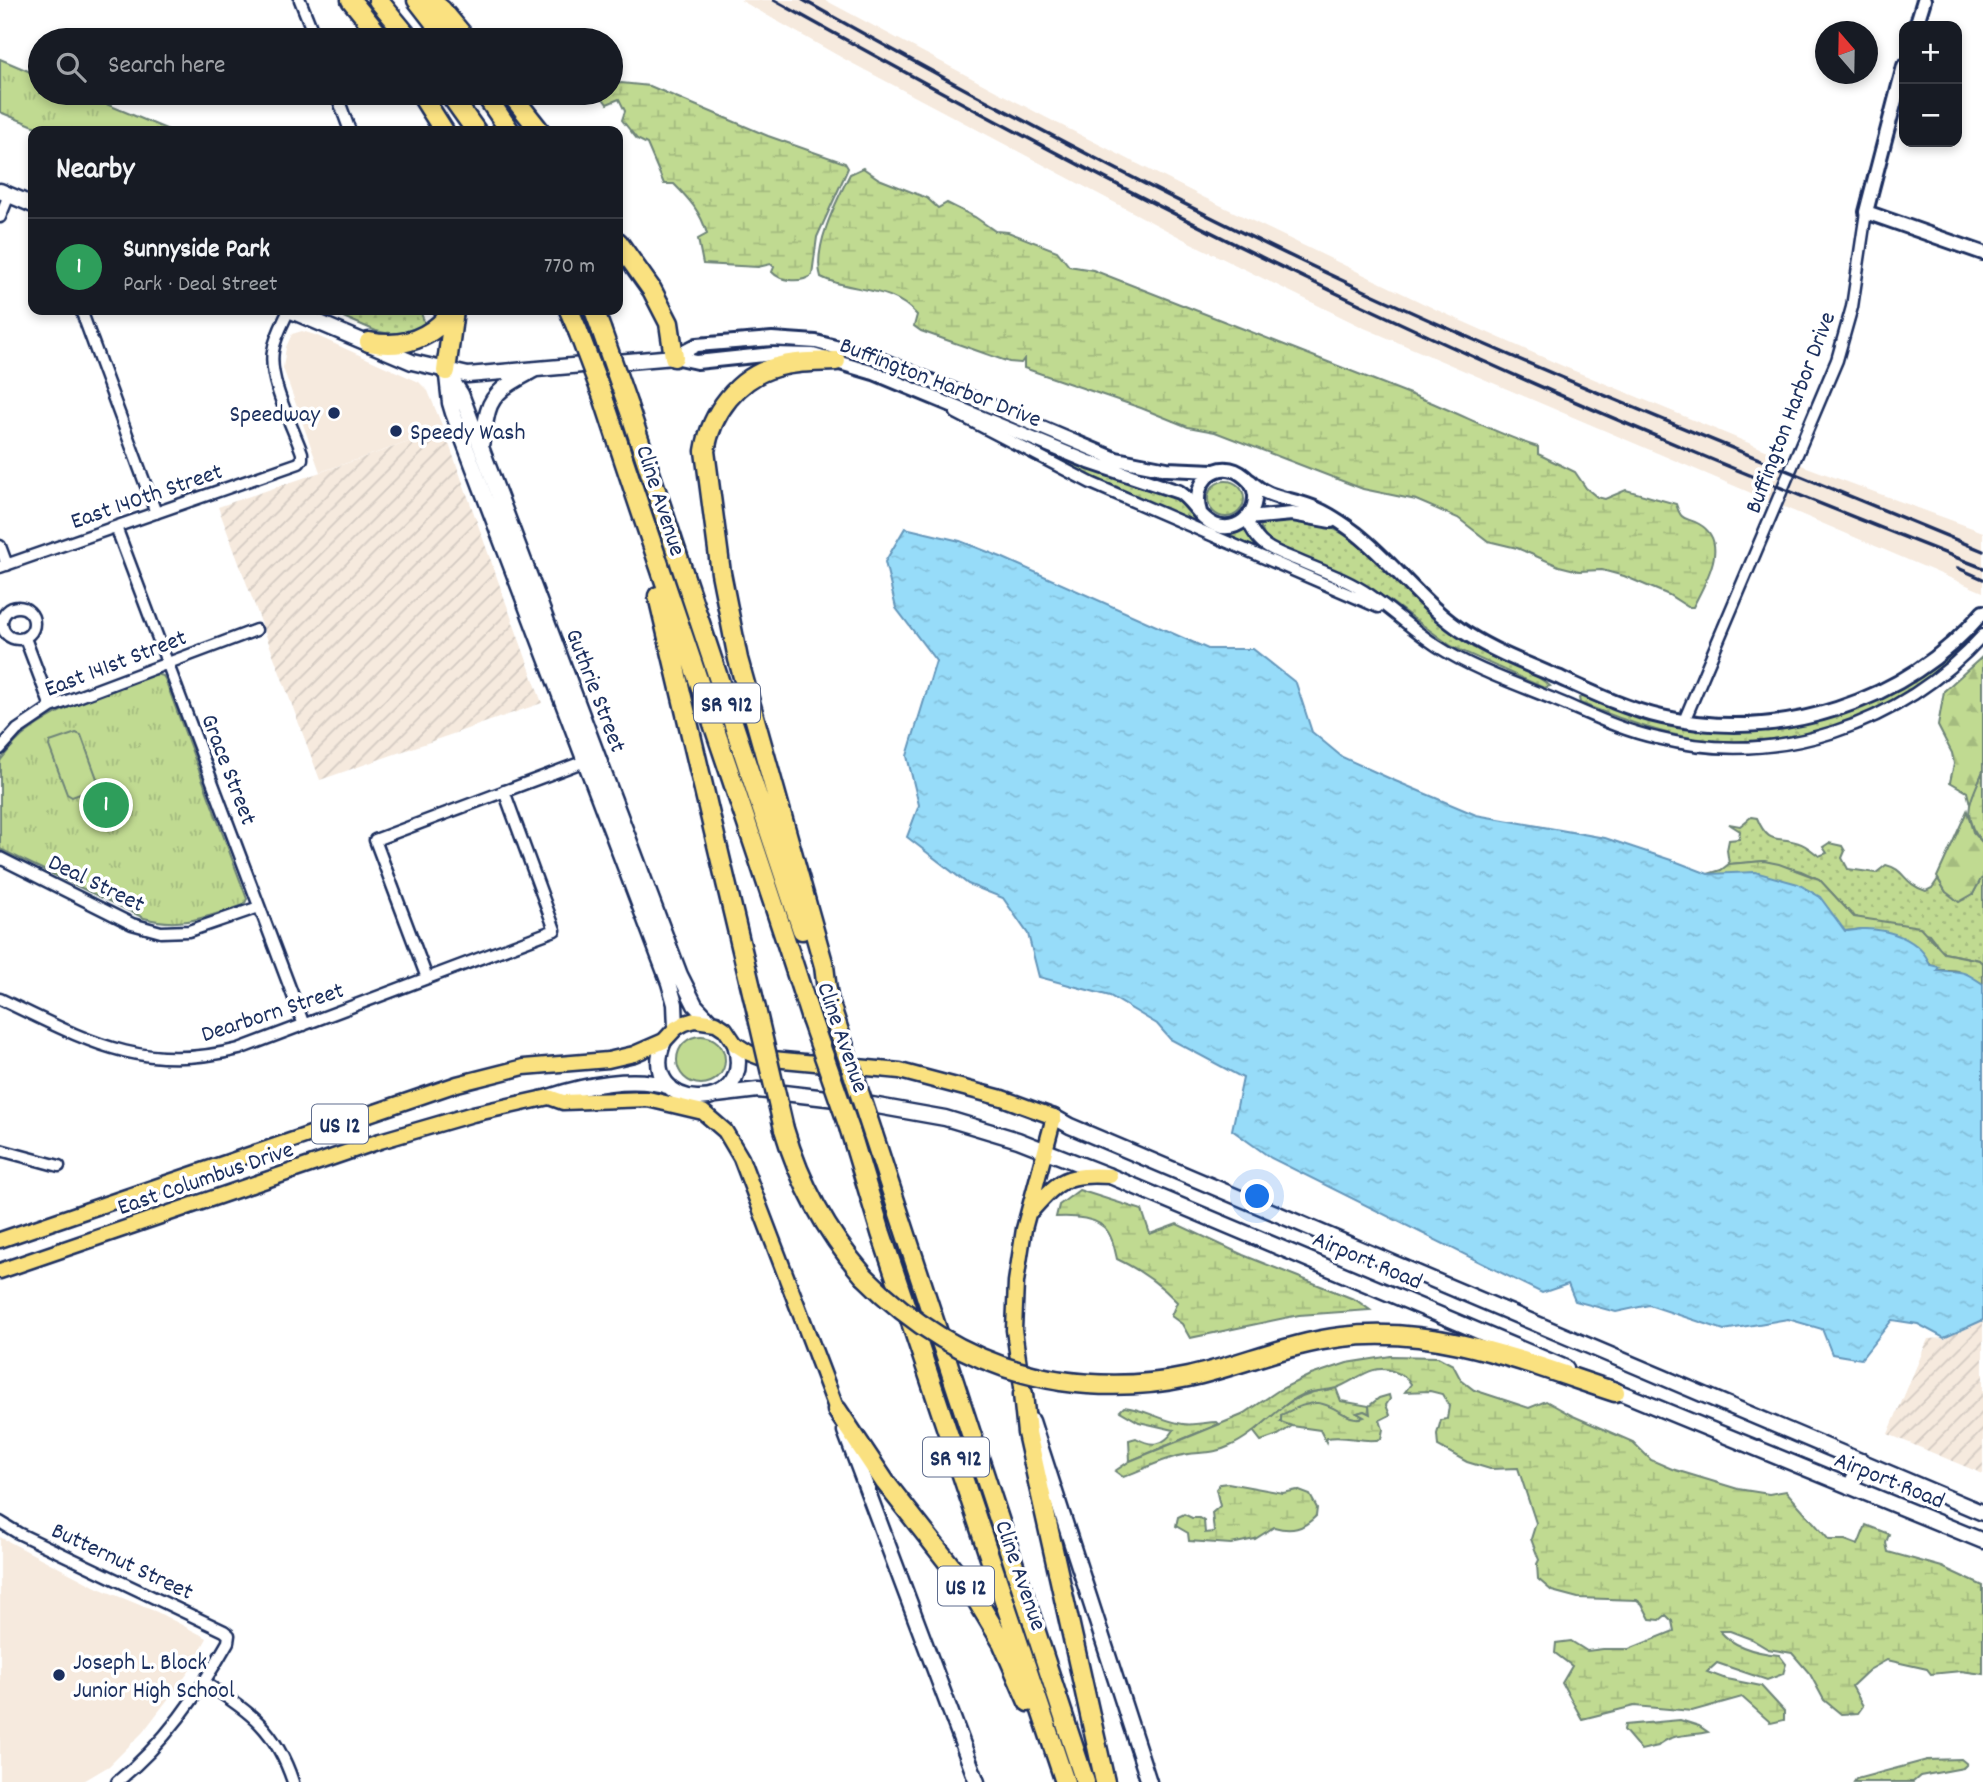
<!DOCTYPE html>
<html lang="en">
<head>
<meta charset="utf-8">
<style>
	body { margin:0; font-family:Dekko,sans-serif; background:#242831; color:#f1f3f6 }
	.controls { position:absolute; right:21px; top:21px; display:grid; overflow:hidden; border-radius:14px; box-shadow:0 4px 10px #0003 }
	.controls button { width:63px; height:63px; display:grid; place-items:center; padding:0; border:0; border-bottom:2px solid #363941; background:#171b24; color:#f1f3f6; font:35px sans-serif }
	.compass { position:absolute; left:1815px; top:21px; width:63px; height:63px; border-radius:50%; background:#171b24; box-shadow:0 4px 10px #0003; rotate:340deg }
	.you { position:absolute; left:1258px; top:1197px; width:24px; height:24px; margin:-18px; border:5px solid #fff; border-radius:50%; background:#1a73e8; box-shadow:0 0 0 10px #1a73e833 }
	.badge { display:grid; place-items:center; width:46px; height:46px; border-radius:50%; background:#919bb2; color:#fff; font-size:23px; font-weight:700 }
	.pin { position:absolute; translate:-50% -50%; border:4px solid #fff; box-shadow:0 2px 7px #0006 }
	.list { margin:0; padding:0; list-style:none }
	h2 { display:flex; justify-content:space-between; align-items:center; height:91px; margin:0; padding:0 28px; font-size:30px }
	h2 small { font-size:23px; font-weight:400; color:#9ea1a6 }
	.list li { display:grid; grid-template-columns:46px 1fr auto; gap:21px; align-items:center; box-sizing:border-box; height:98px; padding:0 28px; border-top:2px solid #363941 }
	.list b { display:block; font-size:26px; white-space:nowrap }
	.list p { margin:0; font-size:23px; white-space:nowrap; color:#9ea1a6 }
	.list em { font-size:23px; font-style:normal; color:#9ea1a6 }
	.icon { flex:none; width:38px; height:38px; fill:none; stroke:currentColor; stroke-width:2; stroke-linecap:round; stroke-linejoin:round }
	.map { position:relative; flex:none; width:1983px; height:1782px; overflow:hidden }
	.search { position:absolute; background:#171b24; box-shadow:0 4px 10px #0003; left:28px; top:28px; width:595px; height:77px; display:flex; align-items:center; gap:18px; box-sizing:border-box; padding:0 24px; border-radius:38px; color:#9ea1a6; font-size:26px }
	.panel { position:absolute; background:#171b24; box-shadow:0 4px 10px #0003; left:28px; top:126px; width:595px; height:189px; border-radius:14px }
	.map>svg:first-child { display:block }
	.built { fill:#f6eade }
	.industrial { fill:url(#industrial-furrows) }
	.grass { fill:url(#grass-dots); stroke:#6e8478; stroke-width:2 }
	.forest { fill:url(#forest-firs); stroke:#6e8478; stroke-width:2 }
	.wetland { fill:url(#wetland-marsh); stroke:#6e8478; stroke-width:2 }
	.park { fill:url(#park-tufts); stroke:#6e8478; stroke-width:2 }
	.garden { fill:#c0da91; stroke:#6e8478; stroke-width:2 }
	.water { fill:url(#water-ripples); stroke:#6597bb; stroke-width:2 }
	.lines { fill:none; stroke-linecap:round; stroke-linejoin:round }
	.minor-casing { stroke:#1b2f5e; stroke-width:15 }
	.tertiary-casing { stroke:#1b2f5e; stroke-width:18 }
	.secondary-casing { stroke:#1b2f5e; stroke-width:19 }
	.primary-casing { stroke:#1b2f5e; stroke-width:19 }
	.motorway-casing { stroke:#1b2f5e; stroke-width:23 }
	.minor { stroke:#fff; stroke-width:10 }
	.tertiary { stroke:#fff; stroke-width:12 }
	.secondary { stroke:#fff; stroke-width:14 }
	.primary { stroke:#fae180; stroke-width:14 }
	.motorway { stroke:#fae180; stroke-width:18 }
	.rail { stroke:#1b2f5e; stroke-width:3.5 }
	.motorway-bridge-casing { stroke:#1b2f5e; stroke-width:23; stroke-linecap:butt }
	.motorway-bridge { stroke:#fae180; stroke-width:18 }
	.poi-dot { fill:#1b2f5e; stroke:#fff; stroke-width:2.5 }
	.labels { text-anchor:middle; stroke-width:7; stroke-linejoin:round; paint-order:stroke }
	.shield { fill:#fff; stroke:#5f6d8e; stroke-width:2 }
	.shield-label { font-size:23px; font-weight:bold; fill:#1b2f5e }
	.street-label { font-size:24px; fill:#1b2f5e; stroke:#fff }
	.poi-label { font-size:24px; fill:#1b2f5e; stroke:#fff; text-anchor:start }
</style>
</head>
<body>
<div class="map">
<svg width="1983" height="1782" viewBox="0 0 1983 1782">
	<defs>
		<pattern id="industrial-furrows" width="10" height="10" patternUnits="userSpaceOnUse" patternTransform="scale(1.75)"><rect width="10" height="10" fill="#f6eade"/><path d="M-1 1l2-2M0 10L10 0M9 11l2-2" fill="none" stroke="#d2c9c1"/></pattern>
		<pattern id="grass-dots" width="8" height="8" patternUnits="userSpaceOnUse" patternTransform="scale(1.75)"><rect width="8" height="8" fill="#c0da91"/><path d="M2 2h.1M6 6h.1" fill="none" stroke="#a4bb7f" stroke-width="1.8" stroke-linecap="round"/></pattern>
		<pattern id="forest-firs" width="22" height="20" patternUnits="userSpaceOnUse" patternTransform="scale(1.75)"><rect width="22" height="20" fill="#c0da91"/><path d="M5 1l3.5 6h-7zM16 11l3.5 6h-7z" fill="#a4bb7f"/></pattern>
		<pattern id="wetland-marsh" width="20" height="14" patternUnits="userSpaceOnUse" patternTransform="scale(1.75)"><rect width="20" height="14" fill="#c0da91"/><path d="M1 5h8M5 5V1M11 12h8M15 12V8" fill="none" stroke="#a4bb7f"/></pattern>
		<pattern id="park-tufts" width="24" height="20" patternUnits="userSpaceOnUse" patternTransform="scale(1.75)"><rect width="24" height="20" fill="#c0da91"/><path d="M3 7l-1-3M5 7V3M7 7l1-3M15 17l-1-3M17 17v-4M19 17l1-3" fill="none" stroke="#a4bb7f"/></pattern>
		<pattern id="water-ripples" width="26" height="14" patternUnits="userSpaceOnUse" patternTransform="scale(1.75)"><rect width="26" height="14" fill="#97dcf9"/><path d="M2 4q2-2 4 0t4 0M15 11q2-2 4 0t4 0" fill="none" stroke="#82bdd8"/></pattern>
	</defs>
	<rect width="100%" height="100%" fill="#fff"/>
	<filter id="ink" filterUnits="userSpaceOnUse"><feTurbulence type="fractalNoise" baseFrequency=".0143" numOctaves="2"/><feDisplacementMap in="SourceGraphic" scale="14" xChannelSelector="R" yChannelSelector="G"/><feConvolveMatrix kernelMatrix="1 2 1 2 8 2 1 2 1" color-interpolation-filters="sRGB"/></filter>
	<g filter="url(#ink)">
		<!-- built -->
		<path class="built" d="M740,0H825L1045,117L1203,197L1437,310L1565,367L1804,466L1983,532V592L1362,327L1189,242L846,60Z
			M302,331L315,335L419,382L428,391L444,430L320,472L283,368L286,347L292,334Z
			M0,1537L98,1588L157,1612L207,1638L188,1673L143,1732L109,1766L82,1782H0Z"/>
		<!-- industrial -->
		<path class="industrial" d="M444,430L542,703L320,780L218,507Z
			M1983,1320V1474L1888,1434L1928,1339L1944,1338Z"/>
		<!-- grass -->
		<path class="grass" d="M327,310H420L426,327L399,336L376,331Z
			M997,429L1173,495C1201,510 1209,547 1247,526L1251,540L1261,548L1259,551L1099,484Z
			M1208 499a18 18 0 1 1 36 0a18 18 0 1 1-36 0Z
			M1295,520C1309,522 1323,524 1336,530C1381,551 1418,610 1461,638C1490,656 1524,664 1550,686L1544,688L1451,646L1390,601L1365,586L1273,545L1264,535L1259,523Z
			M1978,627L1979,628C1970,638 1961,651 1950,660C1876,724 1774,756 1676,735C1643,728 1612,715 1580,703L1579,698L1586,695C1616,707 1645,720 1677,726C1765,744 1863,720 1935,667C1951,656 1964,641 1978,627Z
			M1751,817L1757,818C1769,847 1778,835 1799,843C1806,845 1812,851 1819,856L1827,853L1823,847L1829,843L1842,846L1845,851L1842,858L1848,869L1876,873L1886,865C1905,869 1903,884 1926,891L1932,888L1938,879L1946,892L1973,894L1981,878H1983V964L1979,960L1944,953L1929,934L1854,917L1819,879L1801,871L1764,861L1729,864L1727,850L1729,840L1739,839L1740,831L1729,824L1740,826Z
			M1336,1388L1341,1401L1369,1406L1370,1414L1364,1411L1357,1413L1365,1417C1356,1420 1352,1419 1345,1414L1282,1422L1292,1426L1278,1435L1261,1441L1254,1432C1279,1407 1299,1391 1336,1388Z
			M1124,1407C1145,1409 1162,1421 1183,1424C1195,1426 1205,1422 1217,1422L1219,1424L1130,1461L1129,1440L1136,1438C1152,1447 1164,1446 1174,1430L1139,1422L1120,1411Z
			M1961,1759L1967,1764L1963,1768L1920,1776L1913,1782H1854L1856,1779L1927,1760Z"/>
		<!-- forest -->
		<path class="forest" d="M1983,656V771L1970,804L1967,792L1950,782L1954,764L1952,753L1938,726L1944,691Z
			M1967,811L1973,832L1983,843V878L1981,879L1973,894L1959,902L1946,892L1937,877Z"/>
		<!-- wetland -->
		<path class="wetland" d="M621,83L650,86L768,136L845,163L848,168L845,175L817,237L812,275C802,283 781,282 772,272L774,267L771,264L758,267L703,264L698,239L707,234C701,212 689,199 674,184H664L647,144L637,139L622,120L625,111L619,99L607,104L599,93H611V86Z
			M863,168L879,179L927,198L938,208L947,203L975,217L995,231L1008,232L1057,251L1069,266L1093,270C1204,313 1314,357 1425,400C1463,415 1499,435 1538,447V454L1575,472L1586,488L1597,497L1605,499L1626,490L1676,504C1682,523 1685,516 1699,524C1731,542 1705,583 1693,607H1688L1669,595L1624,576L1602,570L1579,571L1559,566L1517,548L1488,541L1458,518L1416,500L1363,489L1215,432L1188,427L1141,408L1024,368V359L1021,363L1009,362L921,331L914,326L917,315C890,284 851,293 821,277C812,248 837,200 850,174Z
			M1983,771V843C1959,817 1971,800 1983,771Z
			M1764,861L1779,864L1819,879L1854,917L1920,927L1944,953L1979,960L1983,964V984C1974,980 1966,975 1957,971C1946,967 1934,976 1928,960L1891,933L1862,929L1845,931L1708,874L1721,870L1729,864Z
			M1079,1190L1142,1210L1150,1234L1177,1224L1243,1255L1356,1300L1370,1310L1299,1315L1190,1338L1182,1324L1171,1316L1177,1302C1159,1283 1140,1270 1117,1259C1115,1250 1113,1239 1108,1232C1099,1217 1072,1216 1056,1217L1059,1205Z
			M1391,1356L1438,1357L1453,1365L1461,1380L1474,1390L1529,1408L1546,1401L1573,1416L1633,1442L1651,1460L1672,1469L1738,1489L1769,1494L1786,1491L1829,1540H1845L1858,1545L1866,1525L1889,1534L1886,1543L1888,1552L1942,1567L1983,1586V1674L1961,1671L1931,1674L1927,1669L1887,1660L1869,1670L1852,1686L1863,1706L1858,1713L1841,1714L1824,1700L1810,1674L1792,1653L1768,1649L1751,1639L1730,1631H1720C1733,1647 1758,1653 1779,1655L1786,1664L1783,1674L1767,1680L1717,1663L1707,1672L1726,1679L1761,1686L1784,1711V1720L1771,1723L1742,1697L1692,1711L1634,1706L1582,1719L1562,1683L1572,1666L1555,1653L1556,1643L1571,1641L1587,1651L1603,1649H1629L1674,1631L1672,1621L1666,1615L1660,1620L1650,1619L1642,1604L1637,1600L1578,1598L1552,1591L1538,1579L1537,1564L1539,1560L1531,1539L1536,1523L1518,1468L1490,1469L1467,1462L1438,1446L1437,1434L1441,1420L1447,1419L1449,1406L1442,1394L1430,1391L1405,1392L1411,1384C1407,1377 1403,1375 1395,1372C1373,1361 1355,1382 1336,1388C1322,1392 1307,1390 1295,1398C1272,1413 1255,1435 1230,1446C1212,1455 1196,1451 1178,1456C1159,1461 1141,1470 1123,1477L1115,1471L1130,1461L1242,1415L1279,1390L1308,1376L1347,1363Z
			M1389,1395L1390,1399L1386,1405L1390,1415L1380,1420L1383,1429L1381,1439C1364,1444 1348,1434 1327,1438L1326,1442L1320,1430L1292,1426L1281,1422V1415C1292,1410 1306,1402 1318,1403C1335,1404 1348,1423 1364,1417L1357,1413L1364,1411L1370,1414L1369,1406L1379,1398Z
			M1228,1483L1283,1493L1297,1490L1310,1495L1317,1508L1316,1516C1303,1529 1292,1532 1274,1527L1255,1539L1231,1544L1189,1541L1188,1533L1176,1526L1178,1517L1184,1514L1192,1518H1199L1204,1521L1205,1533L1214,1532L1212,1513L1220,1506L1216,1489L1220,1484Z
			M1680,1720L1699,1726L1708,1732C1691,1736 1671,1733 1658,1746L1641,1750L1624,1730L1625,1725Z"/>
		<!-- park -->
		<path class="park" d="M0,59L40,76V93H80L171,131H46L0,112Z
			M154,674L163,676L165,679L247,899L244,905C208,916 182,929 144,918L0,849V761C8,751 16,740 26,733C63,704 111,691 154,674Z"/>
		<!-- garden -->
		<path class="garden" d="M76,733L81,735L99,784V787L72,797L67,794L49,746L50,742Z
			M677 1060a24 24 0 1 1 48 0a24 24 0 1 1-48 0Z"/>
		<!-- water -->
		<path class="water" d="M905,528L960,541L1001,557L1208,649H1253L1296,683L1312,732L1342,757L1393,780L1476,815L1605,838L1677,862L1708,874L1755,872L1798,884L1820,897L1845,931C1851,931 1856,930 1861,929C1887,928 1921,939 1930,965L1939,967L1937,970C1962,973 1960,968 1983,984V1320L1944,1338L1918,1324L1892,1320L1861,1359L1832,1354L1822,1329L1788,1319L1724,1330L1649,1305L1616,1312L1575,1301L1568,1284L1542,1293L1271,1158L1232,1130L1243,1078L1170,1039L1157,1024L1110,996L1039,977L1028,934L1003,898L968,884L907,837L919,805L907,756L936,661L896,608L885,562Z"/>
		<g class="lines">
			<defs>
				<path id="minor" d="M300,0L316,40
					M336,93L350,131
					M0,217L9,195
					M81,310L156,513
					M956,413L1091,483L1378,607
					M1246,519C1251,528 1256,539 1265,545C1273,551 1284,555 1294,559C1319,570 1347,579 1370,595C1393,611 1414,631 1437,646C1473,669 1514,683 1553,699C1587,713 1620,730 1657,738C1776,768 1901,726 1983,635
					M116,527L304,1025
					M0,546L7,565
					M0,567L299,463L302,459V453C292,425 268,380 273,351C275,337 283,323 289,310
					M2 623a16 16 0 1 1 32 0a16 16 0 1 1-32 0Z
					M25,638L51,707
					M1684,721L1837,360L1852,307L1866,212
					M0,749L17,730L51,707L256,630
					M0,858L132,924L161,932L189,931L259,907
					M427,978L375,840L585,761
					M0,999C86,1040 141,1074 239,1049L555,930L504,791
					M0,1150L59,1166
					M0,1522L18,1533L224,1631L229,1635L228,1642C198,1695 165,1743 117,1782
					M205,1683C250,1711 276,1730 293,1782"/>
				<path id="tertiary" d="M1916,26L1924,0
					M1904,66L1866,212L1983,253
					M674,357L697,362L773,354L813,355L874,373L1089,462L1179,492C1193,501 1200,519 1215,525C1244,537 1270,497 1245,477C1219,454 1190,483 1200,512
					M674,357L697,345L772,339L816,342L874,357L1116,459L1167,469L1214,471
					M1250,481C1268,500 1294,498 1317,509C1331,515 1345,525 1357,534C1396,565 1425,608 1467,634C1495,652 1527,664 1558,677C1591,692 1626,709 1662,717C1779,743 1905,704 1983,612
					M1248,518L1292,514L1331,521"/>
				<path id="secondary" d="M0,191L33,205
					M289,310L412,362L468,375L674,357
					M446,371L461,394L680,975L695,1005L711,1022
					M447,376L450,403L453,413L669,983L675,1004L676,1028
					M481,445C484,433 485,422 488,411C494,389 516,380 534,370
					M664,1041C634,1113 758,1120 735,1044
					M716,1095L758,1090L844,1100L945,1118L1018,1140L1110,1176L1566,1368
					M549,1097C585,1085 635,1075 670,1087
					M1054,1117L1070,1126L1983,1513
					M1607,1387L1983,1541
					M1032,1421L1149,1782
					M845,1431L977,1782
					M1850,1487L1862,1461"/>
				<path id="primary" d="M1032,1210C1061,1178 1067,1174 1110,1176
					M0,1240L457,1084L524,1067L608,1060L634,1054L664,1041L676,1028L685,1023L695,1020L716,1023L725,1029L735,1044L749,1053L762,1058L900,1071L1002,1098L1054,1117L1024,1229L1016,1282L1014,1330L1023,1394
					M0,1271L380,1141L473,1114L549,1097L563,1102L648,1099L703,1112L725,1131L741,1158L837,1410"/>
				<path id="motorway" d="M351,0L383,40
					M378,0L411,40
					M417,0L448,40
					M430,0L442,10L467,40
					M420,93L444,131
					M449,93L476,131
					M484,93L510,131
					M510,93L540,131
					M618,242L652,290L669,323L674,357
					M569,310L578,331
					M594,310L601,329
					M369,342C403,349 432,338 453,310
					M446,371L454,310
					M603,397C671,605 745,811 811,1019
					M628,406L802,930
					M658,596L756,1009
					M828,998L824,966L738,659L721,573L705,451C711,413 738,377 776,367C796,361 817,362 836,361
					M784,1129C800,1184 826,1232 864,1276
					M850,1130L881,1233L1065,1782
					M873,1134L1085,1782
					M1061,1381C1103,1387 1146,1386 1188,1377C1240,1366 1289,1343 1342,1337C1438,1325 1526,1363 1615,1392
					M1023,1394L1027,1433L1105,1782
					M837,1410L885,1482L975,1597L1002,1642L1028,1702"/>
			</defs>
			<!-- minor casing -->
			<use href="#minor" class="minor-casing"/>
			<!-- tertiary casing -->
			<use href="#tertiary" class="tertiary-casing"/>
			<!-- secondary casing -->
			<use href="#secondary" class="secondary-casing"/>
			<!-- primary casing -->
			<use href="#primary" class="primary-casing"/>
			<!-- motorway casing -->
			<use href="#motorway" class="motorway-casing"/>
			<!-- minor -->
			<use href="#minor" class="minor"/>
			<!-- tertiary -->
			<use href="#tertiary" class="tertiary"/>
			<!-- secondary -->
			<use href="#secondary" class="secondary"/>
			<!-- primary -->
			<use href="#primary" class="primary"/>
			<!-- motorway -->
			<use href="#motorway" class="motorway"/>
			<!-- rail -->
			<path class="rail" d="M774,0C984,117 1195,229 1413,329C1600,416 1791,493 1983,568
				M803,0C978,98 1155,193 1337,278C1549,377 1767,461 1983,551
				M1958,568L1983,579"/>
			<defs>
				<path id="motorway-bridge" d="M601,329L628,406
					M578,331L603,397
					M828,998L873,1134
					M756,1009L784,1129
					M811,1019L850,1130
					M864,1276C918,1331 984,1369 1061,1381"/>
			</defs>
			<!-- motorway-bridge casing -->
			<use href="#motorway-bridge" class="motorway-bridge-casing"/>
			<!-- motorway-bridge -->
			<use href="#motorway-bridge" class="motorway-bridge"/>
		</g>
	</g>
	<!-- markers -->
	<g class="poi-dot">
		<circle cx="334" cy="413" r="7"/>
		<circle cx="396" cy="431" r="7"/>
		<circle cx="59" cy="1675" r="7"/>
	</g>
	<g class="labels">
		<!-- shield labels -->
		<g class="shield">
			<rect x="694" y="683.5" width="66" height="39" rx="5"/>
			<rect x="312" y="1104.5" width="56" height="39" rx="5"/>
			<rect x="923" y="1437.5" width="66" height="39" rx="5"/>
			<rect x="938" y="1566.5" width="56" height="39" rx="5"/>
		</g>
		<g class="shield-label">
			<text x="727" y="711">SR 912</text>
			<text x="340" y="1132">US 12</text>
			<text x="956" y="1465">SR 912</text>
			<text x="966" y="1594">US 12</text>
		</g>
		<!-- street labels -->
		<g class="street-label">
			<text transform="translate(941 381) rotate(21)" y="8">Buffington Harbor Drive</text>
			<text transform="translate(1789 412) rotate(-69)" y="8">Buffington Harbor Drive</text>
			<text transform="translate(146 495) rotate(-19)" y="8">East 140th Street</text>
			<text transform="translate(662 500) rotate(72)" y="8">Cline Avenue</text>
			<text transform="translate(115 662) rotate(-21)" y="8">East 141st Street</text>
			<text transform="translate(597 690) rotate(69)" y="8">Guthrie Street</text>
			<text transform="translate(230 769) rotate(69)" y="8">Grace Street</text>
			<text transform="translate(97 882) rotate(26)" y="8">Deal Street</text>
			<text transform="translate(272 1011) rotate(-18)" y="8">Dearborn Street</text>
			<text transform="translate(844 1037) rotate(71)" y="8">Cline Avenue</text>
			<text transform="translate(205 1177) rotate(-19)" y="8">East Columbus Drive</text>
			<text transform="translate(1368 1259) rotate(23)" y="8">Airport Road</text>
			<text transform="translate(1890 1479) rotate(22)" y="8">Airport Road</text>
			<text transform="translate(123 1560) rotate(25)" y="8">Butternut Street</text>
			<text transform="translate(1022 1575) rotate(71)" y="8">Cline Avenue</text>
		</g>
		<!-- poi labels -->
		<g class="poi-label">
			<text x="320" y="421" text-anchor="end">Speedway</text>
			<text x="410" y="439">Speedy Wash</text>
			<text x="73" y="1669">Joseph L. Block<tspan x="73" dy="28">Junior High School</tspan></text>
		</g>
	</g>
</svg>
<div class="controls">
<button>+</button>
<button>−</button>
</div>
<svg class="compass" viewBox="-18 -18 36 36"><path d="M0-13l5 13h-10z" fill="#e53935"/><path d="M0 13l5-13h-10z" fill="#9ea1a6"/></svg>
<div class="you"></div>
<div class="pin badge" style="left:106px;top:805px;background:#2e9e5b">1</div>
<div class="search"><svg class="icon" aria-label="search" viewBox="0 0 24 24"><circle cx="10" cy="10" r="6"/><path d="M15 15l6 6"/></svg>Search here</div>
<section class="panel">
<h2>Nearby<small></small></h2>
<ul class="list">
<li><span class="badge" style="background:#2e9e5b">1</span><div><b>Sunnyside Park</b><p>Park · Deal Street</p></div><em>770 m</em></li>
</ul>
</section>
</div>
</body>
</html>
